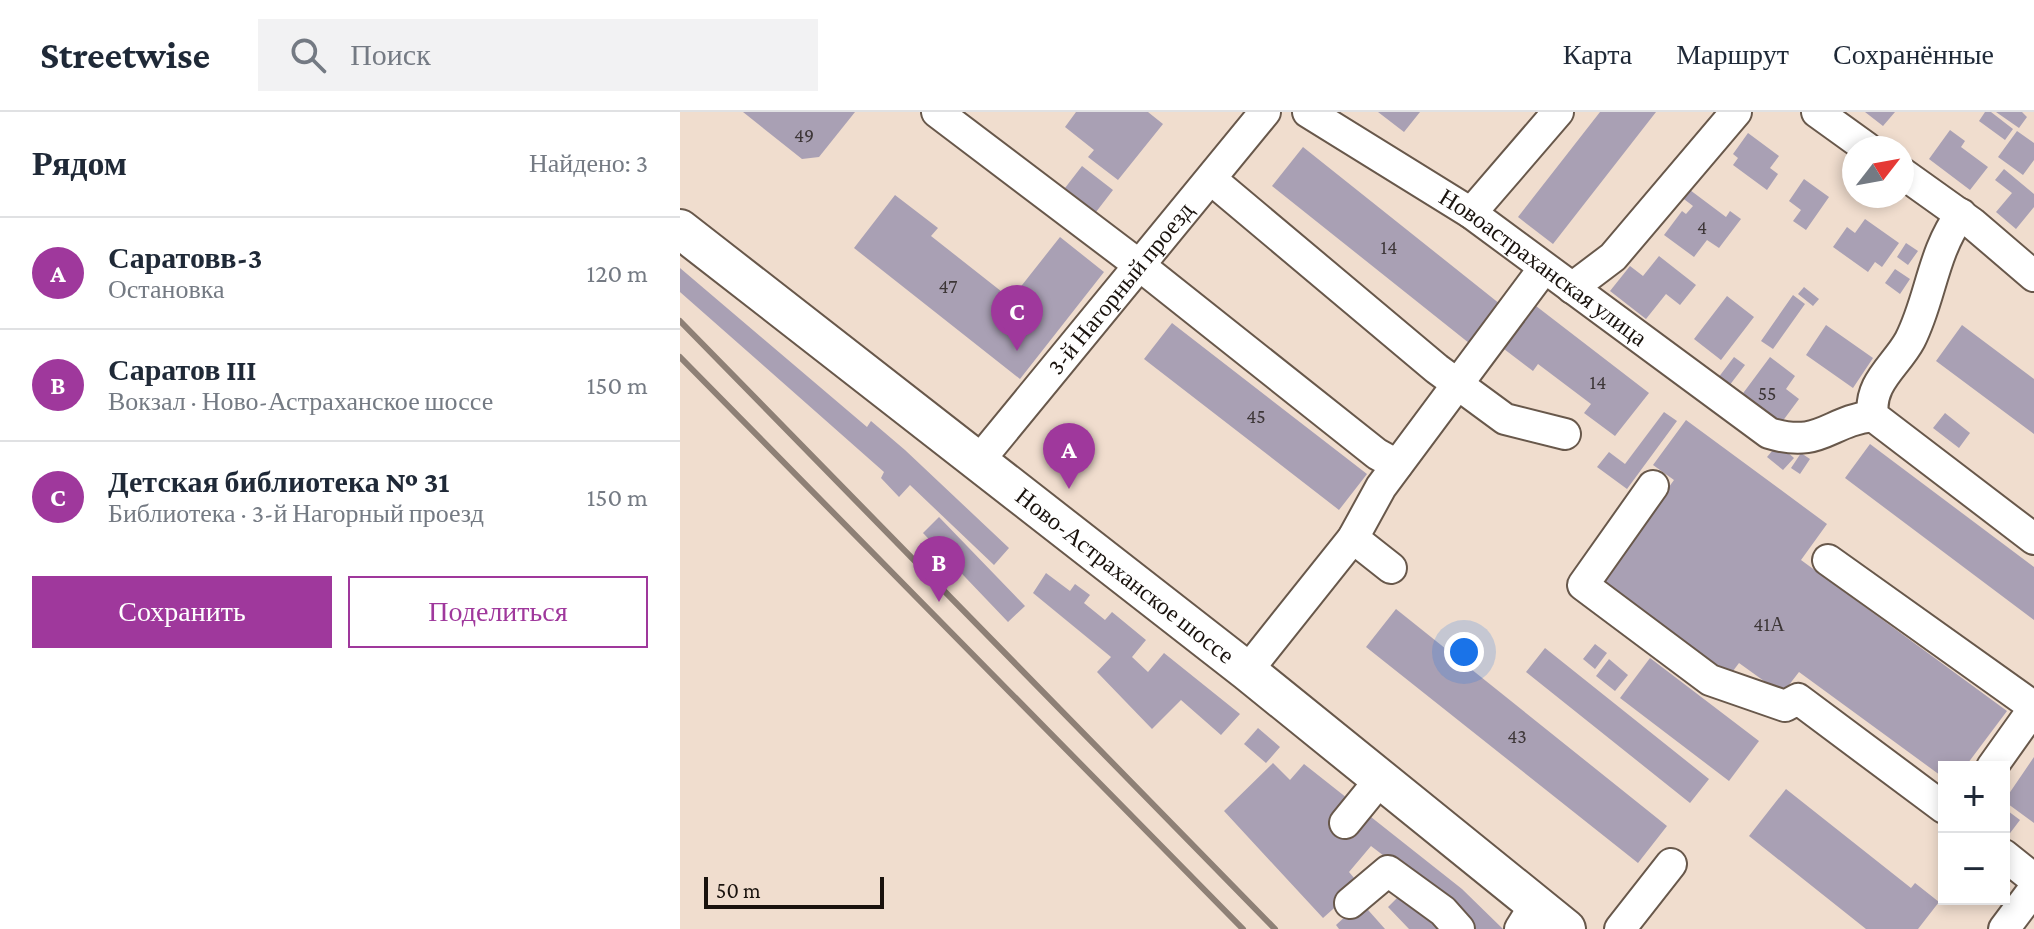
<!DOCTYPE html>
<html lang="ru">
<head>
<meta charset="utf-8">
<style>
	body { margin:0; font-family:"Crimson Pro",serif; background:#f2f2f3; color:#1f2937 }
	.controls { position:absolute; right:24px; bottom:24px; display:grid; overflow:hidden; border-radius:0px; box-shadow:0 4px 12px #0003 }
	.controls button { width:72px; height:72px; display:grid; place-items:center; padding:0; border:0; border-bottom:2px solid #e0e1e3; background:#fff; color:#1f2937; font:40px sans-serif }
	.compass { position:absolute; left:1162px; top:24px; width:72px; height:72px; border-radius:50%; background:#fff; box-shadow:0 4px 12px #0003; rotate:59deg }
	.scale { position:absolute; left:24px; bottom:20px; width:180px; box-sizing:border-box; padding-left:8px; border:4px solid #19120d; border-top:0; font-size:22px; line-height:28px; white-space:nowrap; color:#19120d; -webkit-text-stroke:6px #f0ddce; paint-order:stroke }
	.you { position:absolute; left:784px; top:540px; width:28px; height:28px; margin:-20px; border:6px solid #fff; border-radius:50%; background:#1a73e8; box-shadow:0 0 0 12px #1a73e833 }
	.badge { display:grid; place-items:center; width:52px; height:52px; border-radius:50%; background:#9f389c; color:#fff; font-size:26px; font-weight:700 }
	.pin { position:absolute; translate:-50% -66px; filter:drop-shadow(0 2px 4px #0008) }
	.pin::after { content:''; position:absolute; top:42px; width:28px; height:24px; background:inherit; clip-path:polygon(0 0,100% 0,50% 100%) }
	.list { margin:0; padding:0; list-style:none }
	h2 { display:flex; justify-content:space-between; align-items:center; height:104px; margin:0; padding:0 32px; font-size:34px }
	h2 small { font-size:26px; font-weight:400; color:#747a83 }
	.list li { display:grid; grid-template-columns:52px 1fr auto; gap:24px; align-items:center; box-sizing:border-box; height:112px; padding:0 32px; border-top:2px solid #e0e1e3 }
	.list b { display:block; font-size:30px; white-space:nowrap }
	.list p { margin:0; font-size:26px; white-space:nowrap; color:#747a83 }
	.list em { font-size:26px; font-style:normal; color:#747a83 }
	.actions { display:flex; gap:16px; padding:24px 32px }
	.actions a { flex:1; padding:18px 0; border:2px solid #9f389c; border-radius:0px; text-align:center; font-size:28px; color:#9f389c }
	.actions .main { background:#9f389c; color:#fff }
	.icon { flex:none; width:44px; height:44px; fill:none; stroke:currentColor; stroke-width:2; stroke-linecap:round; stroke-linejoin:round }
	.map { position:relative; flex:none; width:1354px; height:817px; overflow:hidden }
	header { display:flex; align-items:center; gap:48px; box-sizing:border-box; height:112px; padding:0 40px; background:#fff; border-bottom:2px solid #e0e1e3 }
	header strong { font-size:38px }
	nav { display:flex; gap:44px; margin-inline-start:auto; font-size:28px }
	.search { width:560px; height:72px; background:#f2f2f3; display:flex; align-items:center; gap:20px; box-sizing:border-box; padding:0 28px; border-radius:0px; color:#747a83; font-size:30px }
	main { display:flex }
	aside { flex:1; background:#fff }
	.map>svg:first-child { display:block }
	.building { fill:#a9a0b4 }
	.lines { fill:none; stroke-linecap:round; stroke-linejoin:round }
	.minor-casing { stroke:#68584b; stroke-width:34 }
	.major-casing { stroke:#68584b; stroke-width:42 }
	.minor { stroke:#fff; stroke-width:30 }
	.major { stroke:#fff; stroke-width:38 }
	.rail { stroke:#8e8076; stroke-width:6 }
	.labels { text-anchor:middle; stroke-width:6; stroke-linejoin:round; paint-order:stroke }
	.number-label { font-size:20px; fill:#3d3637 }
	.street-label { font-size:24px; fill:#19120d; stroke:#f0ddce }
</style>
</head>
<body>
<header>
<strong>Streetwise</strong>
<div class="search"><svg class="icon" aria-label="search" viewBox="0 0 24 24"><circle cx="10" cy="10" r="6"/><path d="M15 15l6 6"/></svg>Поиск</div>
<nav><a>Карта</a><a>Маршрут</a><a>Сохранённые</a></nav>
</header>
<main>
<aside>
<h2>Рядом<small>Найдено: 3</small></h2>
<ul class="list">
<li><span class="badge">A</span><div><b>Саратовв-3</b><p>Остановка</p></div><em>120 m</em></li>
<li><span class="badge">B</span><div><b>Саратов III</b><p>Вокзал · Ново-Астраханское шоссе</p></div><em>150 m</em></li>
<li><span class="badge">C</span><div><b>Детская библиотека № 31</b><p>Библиотека · 3-й Нагорный проезд</p></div><em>150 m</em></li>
</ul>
<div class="actions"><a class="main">Сохранить</a><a>Поделиться</a></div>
</aside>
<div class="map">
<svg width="1354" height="817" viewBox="0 0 1354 817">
	<rect width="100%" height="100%" fill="#f0ddce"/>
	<!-- building -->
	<path class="building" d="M63,0H175L139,45L122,47Z
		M396,0H468L483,12L438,68L408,45L414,38L385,15Z
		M698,0H740L724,20Z
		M920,0H976L873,132L838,105Z
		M1185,0H1215L1203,14Z
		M1305,0H1311L1333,17L1325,28L1299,9Z
		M1316,0H1342L1347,5L1339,16Z
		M1270,18L1285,29L1281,35L1308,55L1290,78L1249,47Z
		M1337,19L1354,31V48L1343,63L1318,45Z
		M1068,21L1099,44L1090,56L1098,62L1087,78L1053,53L1058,46L1053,42Z
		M623,35L825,196L794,235L592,74Z
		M402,54L433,78L416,100L385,76Z
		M1324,57L1354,82V95L1336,117L1316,100L1332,81L1315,68Z
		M1124,67L1149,85L1126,118L1113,109L1121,98L1109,89Z
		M1002,72L1046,105L1050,99L1061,107L1039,136L1027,128L1014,145L984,123L1002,99L1006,102L1013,94L996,81Z
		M215,83L258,116L251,124L331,187L380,125L424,160L340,267L174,136Z
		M1185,107L1219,131L1202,155L1195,150L1188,160L1153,135L1167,115L1175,121Z
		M1226,131L1238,139L1228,153L1217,145Z
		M979,144L1016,173L1000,193L986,182L966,207L930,179L950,154L963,164Z
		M0,156L187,315L191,309L225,338L329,436L314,453L230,373L219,385L201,366L204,360L0,180Z
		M1215,157L1230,167L1220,182L1205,171Z
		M1124,175L1139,187L1133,194L1118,182Z
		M1113,183L1125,192L1093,237L1081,229Z
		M1047,184L1074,205L1041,248L1014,227Z
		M856,194L969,281L935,324L904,301L911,292L858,252L853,259L824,237Z
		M492,211L687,362L659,398L464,247Z
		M1146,213L1193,246L1173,276L1126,243Z
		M1282,213L1354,267V322L1256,249Z
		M1054,245L1065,253L1049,274L1038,266Z
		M1090,245L1115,264L1106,277L1119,287L1099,314L1061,284Z
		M984,300L997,309L947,377L917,355L929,340L945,352Z
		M1265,301L1290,321L1279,336L1253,316Z
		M1006,308L1147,412L1121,448L1327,599L1285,655H1264V666L1119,560L1102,582L1059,551L1047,567L918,473L994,368L973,353Z
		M1098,332L1114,346L1103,358L1087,345Z
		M1190,332L1354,455V508L1165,366Z
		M1121,341L1130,347L1120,362L1111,356Z
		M259,405L345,494L328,510L243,421Z
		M366,461L390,479L395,472L410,483L404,491L425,508L432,500L466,528L452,545L468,560L484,541L560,602L541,623L501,588L472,617L417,560L431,545L353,481Z
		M716,497L987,714L958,751L686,535Z
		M915,532L927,541L915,557L903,547Z
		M865,536L1029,667L1010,691L846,560Z
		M970,546L1079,629L1049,669L940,586Z
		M929,547L948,563L935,579L916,564Z
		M578,616L600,635L586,651L564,632Z
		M1354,645V711L1324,689Z
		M593,651L610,668L624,652L782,777L823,817H792L767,792L691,734L669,760L680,773L643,806L544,699Z
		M1106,677L1231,776L1235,771L1259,790L1238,817H1186L1069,724Z
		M1324,696L1340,708L1324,729Z
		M723,780L765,817H729L708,795Z
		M681,790L705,817H659L656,813Z"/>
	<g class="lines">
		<defs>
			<g id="minor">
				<path d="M257,0L459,153L697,342L717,353"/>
				<path id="s1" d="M628,0L791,101L1089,321C1141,337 1148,309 1193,304"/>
				<path d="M1137,0L1187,36"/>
				<path d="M1222,61L1292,111L1354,164"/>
				<path d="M532,68L757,257L825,307L885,322"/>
				<path d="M791,101L878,0"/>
				<path d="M1281,102C1252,141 1251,187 1230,228C1216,254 1188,271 1193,304L1354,427"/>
				<path d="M892,176L933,145L1056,0"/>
				<path id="s2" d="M297,351L585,0"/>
				<path d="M973,374L903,473L1030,568L1105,594L1118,587L1264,696"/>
				<path d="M673,426L711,456"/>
				<path d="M1148,448L1354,595"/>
				<path d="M567,559L673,426L701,375L864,156"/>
				<path d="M1312,655L1354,596"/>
				<path d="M665,711L700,668"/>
				<path d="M1324,743L1354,767"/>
				<path d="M670,791L708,759L763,799L779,817"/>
				<path d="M840,817L855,793"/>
				<path d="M940,817L991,752"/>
				<path d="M1324,817L1354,777"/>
			</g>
			<g id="major">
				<path id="s3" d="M0,117L567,559L886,817"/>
			</g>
		</defs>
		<!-- minor casing -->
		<use href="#minor" class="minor-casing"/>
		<!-- major casing -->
		<use href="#major" class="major-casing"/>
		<!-- minor -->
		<use href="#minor" class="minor"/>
		<!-- major -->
		<use href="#major" class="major"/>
		<!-- rail -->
		<path class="rail" d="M0,209L595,817
			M0,245L563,817"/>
	</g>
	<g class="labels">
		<!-- number labels -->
		<g class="number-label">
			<text x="124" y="30">49</text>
			<text x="1022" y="122">4</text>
			<text x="709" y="142">14</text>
			<text x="268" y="181">47</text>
			<text x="918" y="277">14</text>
			<text x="1087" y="288">55</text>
			<text x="576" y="311">45</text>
			<text x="1089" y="519">41А</text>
			<text x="837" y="631">43</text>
		</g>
		<!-- street labels -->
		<g class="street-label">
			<text dy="8" stroke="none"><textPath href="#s1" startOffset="282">Новоастраханская улица</textPath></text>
			<text dy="8" stroke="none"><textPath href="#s2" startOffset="226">3-й Нагорный проезд</textPath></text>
			<text dy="8" stroke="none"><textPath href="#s3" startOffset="564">Ново-Астраханское шоссе</textPath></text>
		</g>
	</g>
</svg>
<div class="controls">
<button>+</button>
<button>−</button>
</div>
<svg class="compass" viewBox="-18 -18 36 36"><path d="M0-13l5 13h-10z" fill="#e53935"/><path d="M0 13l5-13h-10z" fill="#747a83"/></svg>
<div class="scale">50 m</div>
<div class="you"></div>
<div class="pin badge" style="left:389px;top:377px">A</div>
<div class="pin badge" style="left:259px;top:490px">B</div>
<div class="pin badge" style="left:337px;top:239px">C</div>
</div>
</main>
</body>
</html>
